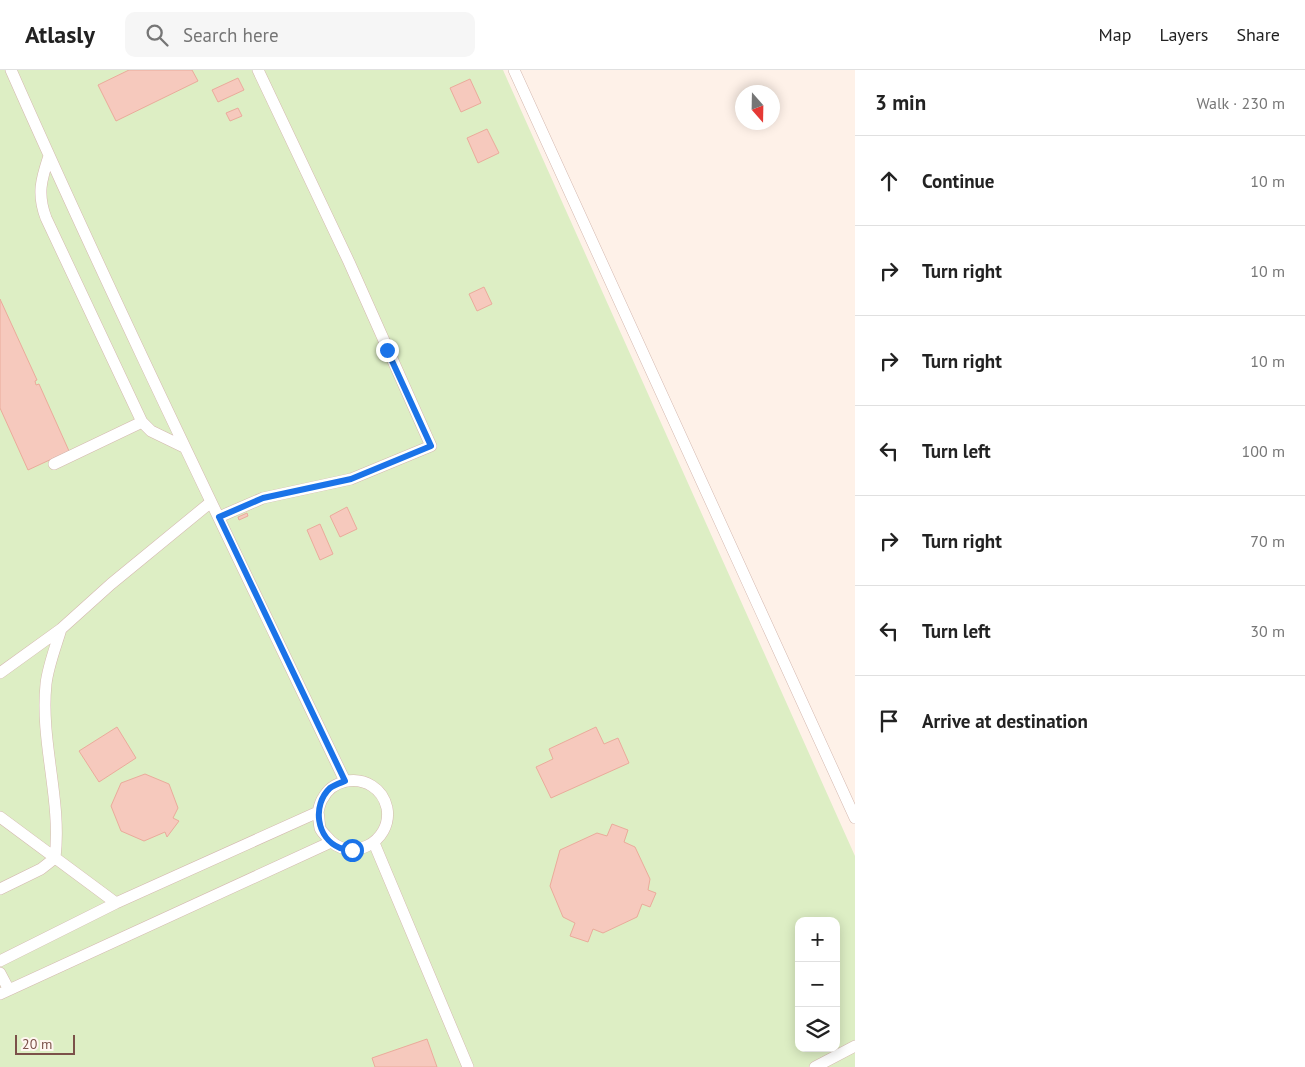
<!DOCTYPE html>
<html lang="en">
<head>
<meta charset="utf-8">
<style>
	body { margin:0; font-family:"PT Sans",sans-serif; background:#f6f6f6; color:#222 }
	.controls { position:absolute; right:15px; bottom:15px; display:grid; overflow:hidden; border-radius:10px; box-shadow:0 2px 12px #0003 }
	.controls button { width:45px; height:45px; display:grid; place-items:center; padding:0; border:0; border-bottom:1px solid #e0e0e0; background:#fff; color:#222; font:25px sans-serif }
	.compass { position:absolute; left:735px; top:15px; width:45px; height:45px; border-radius:50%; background:#fff; box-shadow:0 2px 12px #0003; rotate:160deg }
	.scale { position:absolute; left:15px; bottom:12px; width:60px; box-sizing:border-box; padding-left:5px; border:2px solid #7b5149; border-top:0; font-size:14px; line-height:18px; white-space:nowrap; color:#7b5149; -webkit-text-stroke:4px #fff6f0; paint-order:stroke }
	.stop { position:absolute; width:15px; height:15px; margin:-11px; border:4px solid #1a73e8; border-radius:50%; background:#fff }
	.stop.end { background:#1a73e8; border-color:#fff; box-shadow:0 1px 5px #0008 }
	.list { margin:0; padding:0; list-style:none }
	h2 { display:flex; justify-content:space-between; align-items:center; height:65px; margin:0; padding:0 20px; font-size:21px }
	h2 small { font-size:16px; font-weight:400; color:#767676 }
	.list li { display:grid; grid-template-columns:32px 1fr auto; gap:15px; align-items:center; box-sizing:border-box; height:90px; padding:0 20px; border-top:1px solid #e0e0e0 }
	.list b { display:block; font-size:19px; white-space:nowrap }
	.list em { font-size:16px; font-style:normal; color:#767676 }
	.icon { flex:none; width:28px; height:28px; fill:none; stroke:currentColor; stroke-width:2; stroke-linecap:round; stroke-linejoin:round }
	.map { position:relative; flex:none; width:855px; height:997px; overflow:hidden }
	header { display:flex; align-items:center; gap:30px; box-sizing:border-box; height:70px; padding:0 25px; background:#fff; border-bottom:1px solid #e0e0e0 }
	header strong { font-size:24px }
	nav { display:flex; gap:28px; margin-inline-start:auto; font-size:18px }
	.search { width:350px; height:45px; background:#f6f6f6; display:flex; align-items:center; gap:12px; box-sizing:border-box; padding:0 18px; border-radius:10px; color:#767676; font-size:19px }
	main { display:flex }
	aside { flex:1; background:#fff }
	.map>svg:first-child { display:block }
	.green { fill:#ddeec4; fill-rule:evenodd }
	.building { fill:#f6c9bd; stroke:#eaab9b }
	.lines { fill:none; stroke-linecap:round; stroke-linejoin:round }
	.lane-casing { stroke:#d4b8af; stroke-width:12 }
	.lane { stroke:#fff; stroke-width:11 }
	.route { stroke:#1a73e8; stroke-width:6 }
</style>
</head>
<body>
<header>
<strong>Atlasly</strong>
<div class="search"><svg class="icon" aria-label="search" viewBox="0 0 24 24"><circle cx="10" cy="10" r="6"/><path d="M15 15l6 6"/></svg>Search here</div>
<nav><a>Map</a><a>Layers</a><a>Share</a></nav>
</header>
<main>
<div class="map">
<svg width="855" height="997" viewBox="0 0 855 997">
	<rect width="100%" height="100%" fill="#fef1e8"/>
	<!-- green -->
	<path class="green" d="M0,0H503L855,786V997H0ZM799,851H836V978H799Z"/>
	<!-- building -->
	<path class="building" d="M129,0H192L198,11L116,51L98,15Z
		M238,8L244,20L218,32L212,20Z
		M470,9L481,33L461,42L450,18Z
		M238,38L242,46L230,51L226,43Z
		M487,59L499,83L478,93L467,68Z
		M484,217L492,234L477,241L469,224Z
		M0,229L37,310L35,311L36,315L39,314L69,381L28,400L0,338Z
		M347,437L357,459L340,467L330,446Z
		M247,443L248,446L239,450L238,447Z
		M320,454L333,484L320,490L307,460Z
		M117,657L136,688L99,712L79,681Z
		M596,657L604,674L618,668L629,693L551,728L536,697L553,689L549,679Z
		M145,704L169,714L178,738L173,748L179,751L167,767L165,762L144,771L121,761L111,736L121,713Z
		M612,754L628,760L624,772L635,777L650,809L648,820L656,823L650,837L642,834L637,847L603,863L593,859L588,872L570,866L575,853L563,847L550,816L560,780L597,763L607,766Z
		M427,969L437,997H375L372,988Z"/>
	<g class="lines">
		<defs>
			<path id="lane" d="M11,0C117,240 232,475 345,711
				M514,0L855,748
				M49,86C41,110 37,124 46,148L142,352L151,361L184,377
				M54,394L142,352
				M219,447L263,428L351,409L431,376L349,192L258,0
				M0,603L61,559L111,514L211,432
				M0,747L116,833
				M374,773L468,997
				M0,819L41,799L55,788C62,730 40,672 46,614C48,596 56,576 61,559
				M0,891L116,833L318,742C319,738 320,732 323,728C333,710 356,706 372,716C380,721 385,729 387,738C393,772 349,795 327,767C324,764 321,761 320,758C319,753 319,747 318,742
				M0,903L9,920
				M0,924L331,772
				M815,997L855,976"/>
		</defs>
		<!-- lane casing -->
		<use href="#lane" class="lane-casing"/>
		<!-- lane -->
		<use href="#lane" class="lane"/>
	</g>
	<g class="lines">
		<!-- route -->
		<path class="route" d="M352,780C348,779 344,779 340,778C316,768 312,735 330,718C334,715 340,713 345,711L219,447L263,428L351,409L431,376L387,280"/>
	</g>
</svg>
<div class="controls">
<button>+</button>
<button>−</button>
<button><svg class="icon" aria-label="layers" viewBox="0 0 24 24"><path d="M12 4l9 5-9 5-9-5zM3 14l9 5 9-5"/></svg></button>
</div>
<svg class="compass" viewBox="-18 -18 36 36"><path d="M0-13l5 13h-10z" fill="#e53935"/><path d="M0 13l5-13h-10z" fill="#767676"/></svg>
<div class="scale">20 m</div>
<div class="stop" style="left:352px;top:780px"></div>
<div class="stop end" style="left:387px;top:280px"></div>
</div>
<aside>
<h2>3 min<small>Walk · 230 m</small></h2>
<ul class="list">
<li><svg class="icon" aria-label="ahead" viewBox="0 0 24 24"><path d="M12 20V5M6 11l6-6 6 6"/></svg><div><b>Continue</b></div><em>10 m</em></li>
<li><svg class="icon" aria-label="right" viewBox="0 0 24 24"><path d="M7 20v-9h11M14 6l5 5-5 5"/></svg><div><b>Turn right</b></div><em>10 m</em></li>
<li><svg class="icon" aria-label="right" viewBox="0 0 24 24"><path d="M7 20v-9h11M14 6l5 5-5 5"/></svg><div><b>Turn right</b></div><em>10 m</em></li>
<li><svg class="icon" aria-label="left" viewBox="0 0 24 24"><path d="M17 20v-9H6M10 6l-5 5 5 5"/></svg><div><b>Turn left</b></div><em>100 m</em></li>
<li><svg class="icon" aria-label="right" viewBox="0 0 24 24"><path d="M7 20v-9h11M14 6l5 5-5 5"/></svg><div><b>Turn right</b></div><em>70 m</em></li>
<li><svg class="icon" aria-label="left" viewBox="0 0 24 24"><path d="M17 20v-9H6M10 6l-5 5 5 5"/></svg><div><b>Turn left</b></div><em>30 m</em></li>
<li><svg class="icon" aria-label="arrive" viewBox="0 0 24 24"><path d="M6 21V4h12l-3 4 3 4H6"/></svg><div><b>Arrive at destination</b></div></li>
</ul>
</aside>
</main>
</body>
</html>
